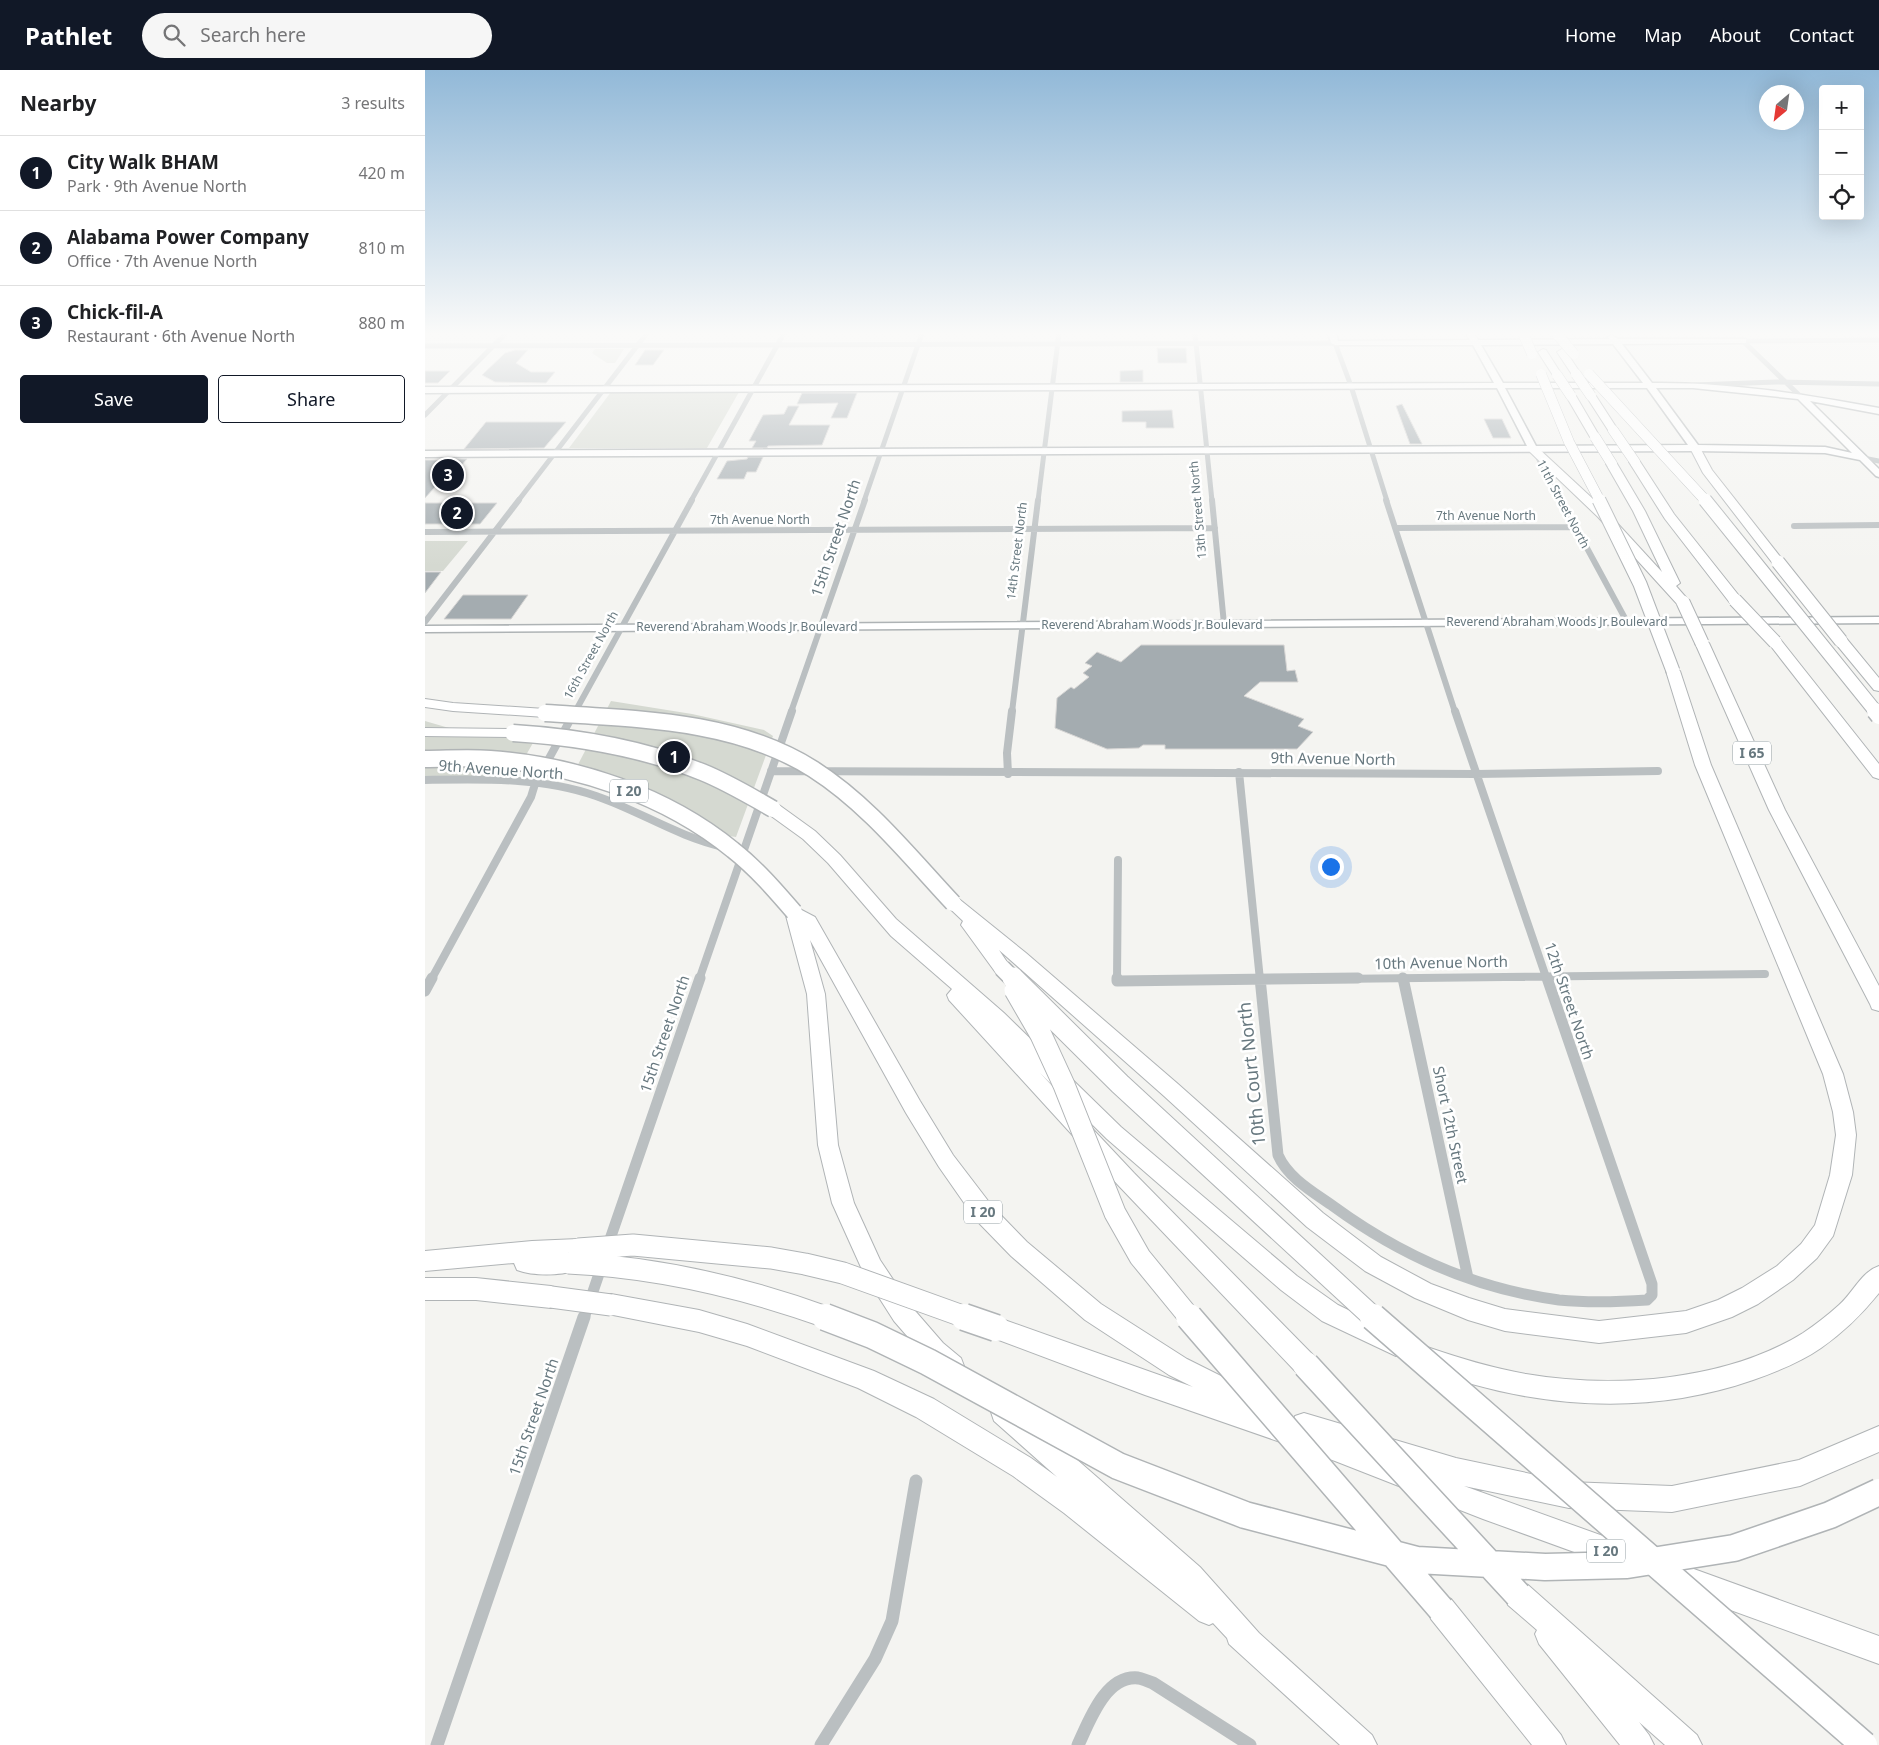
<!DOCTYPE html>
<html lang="en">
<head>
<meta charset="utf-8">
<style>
	body { margin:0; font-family:"Noto Sans",sans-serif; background:#f6f6f6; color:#202124 }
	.controls { position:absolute; right:15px; top:15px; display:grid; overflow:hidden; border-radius:5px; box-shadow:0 5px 20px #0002 }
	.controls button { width:45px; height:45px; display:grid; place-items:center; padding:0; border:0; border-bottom:1px solid #e0e0e0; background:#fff; color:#202124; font:25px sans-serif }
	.compass { position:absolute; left:1334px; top:15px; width:45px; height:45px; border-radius:50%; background:#fff; box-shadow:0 5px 20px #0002; rotate:209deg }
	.you { position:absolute; left:905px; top:796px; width:18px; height:18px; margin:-12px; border:4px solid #fff; border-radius:50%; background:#1a73e8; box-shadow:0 0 0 8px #1a73e833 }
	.badge { display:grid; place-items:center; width:32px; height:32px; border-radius:50%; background:#111827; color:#fff; font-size:16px; font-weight:700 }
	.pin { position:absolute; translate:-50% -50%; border:2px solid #fff; box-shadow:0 1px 5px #0006 }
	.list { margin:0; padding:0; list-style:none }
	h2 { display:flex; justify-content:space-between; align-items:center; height:65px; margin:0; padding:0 20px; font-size:21px }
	h2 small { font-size:16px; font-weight:400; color:#757577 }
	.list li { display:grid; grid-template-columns:32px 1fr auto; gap:15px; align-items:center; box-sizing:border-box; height:75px; padding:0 20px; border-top:1px solid #e0e0e0 }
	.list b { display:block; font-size:19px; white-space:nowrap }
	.list p { margin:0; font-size:16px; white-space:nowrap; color:#757577 }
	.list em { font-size:16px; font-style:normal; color:#757577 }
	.actions { display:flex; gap:10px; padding:15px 20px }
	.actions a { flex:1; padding:11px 0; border:1px solid #111827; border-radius:5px; text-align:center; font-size:18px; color:#111827 }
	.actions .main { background:#111827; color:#fff }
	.icon { flex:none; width:28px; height:28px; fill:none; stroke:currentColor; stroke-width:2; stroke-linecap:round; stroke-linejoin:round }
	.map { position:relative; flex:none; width:1454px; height:1675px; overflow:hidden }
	header { display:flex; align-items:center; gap:30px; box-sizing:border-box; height:70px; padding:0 25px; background:#111827; color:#fff }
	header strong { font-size:24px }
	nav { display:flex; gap:28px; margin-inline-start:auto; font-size:18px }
	.search { width:350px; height:45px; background:#f6f6f6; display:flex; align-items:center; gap:12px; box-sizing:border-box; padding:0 18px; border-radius:28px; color:#757577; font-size:19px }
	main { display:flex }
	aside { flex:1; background:#fff }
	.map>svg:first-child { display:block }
	.green { fill:#d5d9d1 }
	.building { fill:#a4acb0; stroke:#d6d5d4 }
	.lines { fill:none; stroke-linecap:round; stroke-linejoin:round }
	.major-casing { stroke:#aeb3b5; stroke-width:3 }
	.highway-casing { stroke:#b0b4b6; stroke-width:2 }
	.minor-far4 { stroke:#babfc1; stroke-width:5 }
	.minor-far3 { stroke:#babfc1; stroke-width:6 }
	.minor-far2 { stroke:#babfc1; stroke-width:8 }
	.minor-far1 { stroke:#babfc1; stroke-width:11 }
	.minor { stroke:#babfc1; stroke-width:13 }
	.major { fill:#fff; fill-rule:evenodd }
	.highway { fill:#fff; fill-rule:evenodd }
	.highway-bridge-far4-casing { stroke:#b0b4b6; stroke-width:11; stroke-linecap:butt }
	.highway-bridge-far3-casing { stroke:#b0b4b6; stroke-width:15; stroke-linecap:butt }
	.highway-bridge-far2-casing { stroke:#b0b4b6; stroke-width:19; stroke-linecap:butt }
	.highway-bridge-far1-casing { stroke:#b0b4b6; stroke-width:23; stroke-linecap:butt }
	.highway-bridge-casing { stroke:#b0b4b6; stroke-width:29; stroke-linecap:butt }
	.highway-bridge-far4 { stroke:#fff; stroke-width:10 }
	.highway-bridge-far3 { stroke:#fff; stroke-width:13 }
	.highway-bridge-far2 { stroke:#fff; stroke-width:16 }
	.highway-bridge-far1 { stroke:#fff; stroke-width:21 }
	.highway-bridge { stroke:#fff; stroke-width:26 }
	.labels { text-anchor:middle; stroke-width:5; stroke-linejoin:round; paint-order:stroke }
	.far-street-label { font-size:12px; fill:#67787f; stroke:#fff }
	.shield { fill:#fff; stroke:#95a0a5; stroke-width:1 }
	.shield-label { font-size:14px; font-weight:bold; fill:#67787f }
	.street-label { font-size:15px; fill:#67787f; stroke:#fff }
	.near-street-label { font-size:18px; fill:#67787f; stroke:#fff }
</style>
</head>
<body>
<header>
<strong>Pathlet</strong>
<div class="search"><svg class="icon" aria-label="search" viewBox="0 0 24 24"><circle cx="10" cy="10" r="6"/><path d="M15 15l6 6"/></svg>Search here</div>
<nav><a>Home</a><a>Map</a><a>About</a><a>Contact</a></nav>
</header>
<main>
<aside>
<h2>Nearby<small>3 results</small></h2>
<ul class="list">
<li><span class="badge">1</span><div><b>City Walk BHAM</b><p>Park · 9th Avenue North</p></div><em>420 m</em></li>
<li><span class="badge">2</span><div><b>Alabama Power Company</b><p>Office · 7th Avenue North</p></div><em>810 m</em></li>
<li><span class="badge">3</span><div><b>Chick-fil-A</b><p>Restaurant · 6th Avenue North</p></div><em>880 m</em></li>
</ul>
<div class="actions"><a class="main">Save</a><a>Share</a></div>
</aside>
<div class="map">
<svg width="1454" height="1675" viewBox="0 0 1454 1675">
	<rect width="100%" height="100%" fill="#f4f4f1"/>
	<!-- green -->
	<path class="green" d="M170,279H199L190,293H182L167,283Z
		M186,322H314L282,378H144Z
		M0,471H43L18,501H0Z
		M186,631L267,644L339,660L348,666L311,767L283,763L215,732L146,708Z
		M0,651L24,658L116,659L89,706H0Z"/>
	<!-- building -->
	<path class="building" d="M732,278H761L762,293H733Z
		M90,280H103L91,293L106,302H130L121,313L70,312L57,305L80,283Z
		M220,280H239L228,295H210Z
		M718,300V312H695V301Z
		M0,301H25L13,313H0Z
		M377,323H432L422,348H406L413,333L372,334Z
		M977,334L997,374H985L971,336Z
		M363,336H374L364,355H405L397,375L343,376L342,378H327L331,371H324L338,345L359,344Z
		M747,340L749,358H721V352H697V341Z
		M1059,349H1077L1086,368H1068Z
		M61,352H141L119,378L39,379Z
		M323,387H338L331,402H322L319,409H292L302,391L322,389Z
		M31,389H42L26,407H19L0,428V390H30Z
		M0,433H72L55,454H0Z
		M0,502H16L0,523Z
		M38,525H103L86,549H19Z
		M716,575H859L862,601L870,600L873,612H835L819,626L879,649L873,656L888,662L872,679H740V675H718L714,678L682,679L630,658L632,628L646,617L649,619L664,607L658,603L667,596L660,593L672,582L696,592Z"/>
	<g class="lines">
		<defs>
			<path id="major" d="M903,263H911L913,271L1045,270L1042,265L1045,263H1049L1053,270L1185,269L1183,267L1187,265L1193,269H1321V273H1318L1197,274L1227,313C1304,312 1378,324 1454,338V344L1385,331L1454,399V407L1451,406L1435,390L1400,383L1270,381L0,387V381L1102,376L1072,318L0,323V317L1069,313L1048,275H910L906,273ZM1188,274L1218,313H1078L1056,275ZM1080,318H1222L1263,375L1111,376ZM1231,318H1268L1373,329L1427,383L1400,377L1273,375Z
				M1454,547V553L0,562V556Z"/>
			<path id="highway" d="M1118,279L1121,280L1137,305L1135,307L1132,308L1129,307L1113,282Z
				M1137,279L1140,280L1156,304L1154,306L1151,307L1148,306L1132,282Z
				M1146,323L1151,326L1175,367L1174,369L1170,370L1165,367L1141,326Z
				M1166,323L1171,326L1193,360L1192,362H1184L1183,360L1161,326Z
				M1270,375L1274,376L1287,400L1357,489L1359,492L1357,495H1349L1278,403L1265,378Z
				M1109,377L1113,378L1181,441L1237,502L1208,441L1181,394L1187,391L1191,392L1220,441L1255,513L1251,516L1265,532L1263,535H1253L1173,447L1105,382L1104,380L1105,378Z
				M1210,389L1214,390L1249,444L1315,527L1317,530L1315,533H1305L1240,449L1204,392Z
				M1416,567L1421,568L1454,608V621L1449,620L1411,574L1409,571Z
				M1350,568L1355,569L1454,694V709L1448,707L1345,575L1343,572L1345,569Z
				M1277,569L1284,573L1360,740L1454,916V941L1447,939L1445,934L1344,740L1270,573Z
				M1248,597L1255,601L1286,695L1418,1004L1428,1042L1431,1065L1427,1105L1408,1166L1392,1188L1368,1210L1333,1234L1307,1247L1261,1263L1174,1273L1080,1261L1043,1250L990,1228L940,1201L882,1157L739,1026L574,880L586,898L583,903L577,905L571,903L539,859L536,855L538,851L519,833L522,829L528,827L534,829L601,883L753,1014L898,1143L956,1187L1006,1214L1044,1228L1080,1239L1174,1251L1261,1241L1293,1230L1317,1218L1352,1196L1376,1174L1390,1155L1405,1105L1411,1065L1408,1042L1398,1004L1270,695L1241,601Z
				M0,629L28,633L120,639L125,640L127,643L125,646L120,647L28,641L0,637Z
				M0,658L88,659L93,660L95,663L93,666L88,667L0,666Z
				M348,734L354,735L390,761L415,785L471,849L579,943L696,1057L872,1206L913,1235L979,1267L983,1275L979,1283L971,1286L897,1251L856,1220L682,1069L615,1003L709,1103L890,1287L893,1295L890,1303L881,1307L872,1303L693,1115L524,930L522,925L527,919L466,866L403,793L378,769L342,743L340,739L342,735Z
				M369,836L390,847L495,1031L528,1085L567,1136L602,1172L676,1234L762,1289L848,1332L851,1341L850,1345L868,1351L870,1346L879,1343L1031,1388L1144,1412L1247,1416L1374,1390L1454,1356V1382L1375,1416L1247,1442L1144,1438L1039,1416L1217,1480L1220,1490L1217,1500L1207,1503L1058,1449L910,1391L720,1325L563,1266L559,1258L563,1250L571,1247L768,1317L744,1305L660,1250L586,1186L551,1150L514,1097L481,1043L385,870L400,924L413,1075L429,1133L455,1190L485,1235L518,1273L536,1288L539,1296L536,1304L527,1308L518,1304L502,1289L469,1251L439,1204L407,1133L393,1075L382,924L360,842L363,838Z
				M153,1169L161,1172L164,1179L161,1186L153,1189L154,1193L151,1200C135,1206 108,1206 92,1200L89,1193L0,1201V1181L107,1171Z
				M1454,1196V1223C1437,1244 1419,1262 1396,1278C1376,1292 1351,1302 1328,1310C1219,1348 1100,1338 994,1296L990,1288L994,1280L1002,1277C1034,1288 1067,1298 1101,1304C1189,1319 1301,1311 1378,1263C1390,1255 1403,1245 1414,1235C1428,1223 1436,1202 1454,1196Z
				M0,1208H51L126,1216L134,1219L138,1227L134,1235L126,1238L51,1230H0Z
				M186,1224L274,1240L322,1254L449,1301L509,1329L606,1388L632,1407L569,1351L566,1342L569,1333L578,1330L587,1333L775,1497L834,1563L947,1665L952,1675H915L804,1574L802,1568L788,1553L784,1555L774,1551L639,1443L588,1406L491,1347L433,1318L322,1276L274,1262L178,1243L174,1235L178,1227Z
				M1255,1494L1454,1566V1594L1245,1518L1241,1508L1245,1498Z
				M1093,1511L1103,1515L1272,1665L1277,1675H1240L1214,1652L1224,1665L1229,1675H1195L1114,1574L1110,1564L1112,1560L1083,1535L1079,1525L1083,1515Z
				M1016,1525L1026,1529L1136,1665L1141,1675H1107L1006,1549L1002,1539L1006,1529Z"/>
		</defs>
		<!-- major casing -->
		<use href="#major" class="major-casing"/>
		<!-- highway casing -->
		<use href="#highway" class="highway-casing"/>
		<!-- minor-far4 -->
		<path class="minor-far4" d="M770,263L787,431
			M1318,271L1454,270
			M1318,271L1375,326
			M0,276L910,273L926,316L962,431
			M1269,315L1351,312L1454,314
			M0,345L81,263
			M1110,382L1136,431
			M1438,388L1454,391
			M93,431L222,263
			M266,431L359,263
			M439,431L497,263
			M613,431L634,263"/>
		<!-- minor-far3 -->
		<path class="minor-far3" d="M787,430L799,554
			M961,430L1030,642
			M1136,430L1202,552
			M1369,456L1454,455
			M971,458L1151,457
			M0,462L790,458
			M0,552L94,430
			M150,642L267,430
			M366,642L440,430
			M587,642L613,430"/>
		<!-- minor-far2 -->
		<path class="minor-far2" d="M1030,641L1122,910
			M346,701L1051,704L1233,701
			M814,702L835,910
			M583,704L582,683L587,641
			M0,710C57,709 117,707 171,726C215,741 253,767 299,777
			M6,910L106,727L110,714L150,641
			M274,910L367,641
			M692,910L693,790
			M818,910L1340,904"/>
		<!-- minor-far1 -->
		<path class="minor-far1" d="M692,908V911L933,908
			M835,908L853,1085C863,1108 888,1122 908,1136C975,1185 1051,1219 1134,1230C1164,1233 1193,1232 1222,1230L1227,1225V1214L1122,908
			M978,908L1043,1208
			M0,921L7,908
			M183,1175L275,908
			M159,1248L177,1195"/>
		<!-- minor -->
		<path class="minor" d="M12,1675L159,1247
			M396,1675L450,1589L467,1551L491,1411
			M653,1675C664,1652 680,1605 713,1608C718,1609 723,1611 728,1613L825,1675"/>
		<!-- major -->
		<use href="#major" class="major"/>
		<!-- highway -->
		<use href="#highway" class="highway"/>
		<defs>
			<path id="highway-bridge-far4" d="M1098,263L1107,284
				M1131,263L1149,284
				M1116,304L1144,372L1175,431
				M1151,304L1166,326
				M1164,304L1281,431
				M1132,305L1146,326
				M1188,360L1210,392
				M1170,367L1187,394"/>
			<path id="highway-bridge-far3" d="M1174,430L1215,514L1248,601
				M1280,430L1451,642
				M1353,492L1416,571
				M1310,530L1350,572
				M1258,532L1277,573"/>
			<path id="highway-bridge-far2" d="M1450,641L1454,646
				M120,643C210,649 309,649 388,699C443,734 484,786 528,833
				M88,663C152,667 217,678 277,702C302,712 325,726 348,739
				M0,689C22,689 43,687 65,689C150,695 241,725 308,780C331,798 350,820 369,842
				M577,898L589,910"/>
			<path id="highway-bridge-far1" d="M588,908L695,1014L949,1248
				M590,920L616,965L639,1015L690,1143L715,1187L765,1248
				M153,1179L208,1175L346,1188L380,1194L418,1203L543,1248
				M143,1193C231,1197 321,1218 404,1248
				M126,1227L186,1235"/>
			<path id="highway-bridge" d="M400,1247L447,1265L503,1292L693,1396L820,1445L992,1490L1120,1497L1202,1495L1309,1478L1405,1445L1454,1422
				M539,1247L571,1258
				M764,1247L1016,1539
				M948,1247L1439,1675
				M881,1295L1093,1525"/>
		</defs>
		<!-- highway-bridge-far4 casing -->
		<use href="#highway-bridge-far4" class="highway-bridge-far4-casing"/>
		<!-- highway-bridge-far3 casing -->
		<use href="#highway-bridge-far3" class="highway-bridge-far3-casing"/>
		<!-- highway-bridge-far2 casing -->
		<use href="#highway-bridge-far2" class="highway-bridge-far2-casing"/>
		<!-- highway-bridge-far1 casing -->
		<use href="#highway-bridge-far1" class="highway-bridge-far1-casing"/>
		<!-- highway-bridge casing -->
		<use href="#highway-bridge" class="highway-bridge-casing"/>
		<!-- highway-bridge-far4 -->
		<use href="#highway-bridge-far4" class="highway-bridge-far4"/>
		<!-- highway-bridge-far3 -->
		<use href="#highway-bridge-far3" class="highway-bridge-far3"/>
		<!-- highway-bridge-far2 -->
		<use href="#highway-bridge-far2" class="highway-bridge-far2"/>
		<!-- highway-bridge-far1 -->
		<use href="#highway-bridge-far1" class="highway-bridge-far1"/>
		<!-- highway-bridge -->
		<use href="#highway-bridge" class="highway-bridge"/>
	</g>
	<!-- sky -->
	<linearGradient id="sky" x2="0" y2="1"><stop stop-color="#92b9d8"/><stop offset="0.53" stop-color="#fafaf9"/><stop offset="1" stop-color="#fafaf9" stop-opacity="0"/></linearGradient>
	<rect width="1454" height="497" fill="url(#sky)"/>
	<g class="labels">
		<!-- far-street labels -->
		<g class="far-street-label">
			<text transform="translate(1138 434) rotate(62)" y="4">11th Street North</text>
			<text transform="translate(773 440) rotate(-95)" y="4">13th Street North</text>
			<text x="1061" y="450">7th Avenue North</text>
			<text x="335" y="454">7th Avenue North</text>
			<text transform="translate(592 481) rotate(-83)" y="4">14th Street North</text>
			<text x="1132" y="556">Reverend Abraham Woods Jr Boulevard</text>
			<text x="727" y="559">Reverend Abraham Woods Jr Boulevard</text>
			<text x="322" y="561">Reverend Abraham Woods Jr Boulevard</text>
			<text transform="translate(166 585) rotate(-61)" y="4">16th Street North</text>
		</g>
		<!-- shield labels -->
		<g class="shield">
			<rect x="1308" y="671.5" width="38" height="23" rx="4"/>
			<rect x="185" y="709.5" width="38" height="23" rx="4"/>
			<rect x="539" y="1130.5" width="38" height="23" rx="4"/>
			<rect x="1162" y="1469.5" width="38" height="23" rx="4"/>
		</g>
		<g class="shield-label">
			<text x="1327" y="688">I 65</text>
			<text x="204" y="726">I 20</text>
			<text x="558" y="1147">I 20</text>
			<text x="1181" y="1486">I 20</text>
		</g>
		<!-- street labels -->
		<g class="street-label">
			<text transform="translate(411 468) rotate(-71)" y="5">15th Street North</text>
			<text transform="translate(908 689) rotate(1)" y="5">9th Avenue North</text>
			<text transform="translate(76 700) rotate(4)" y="5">9th Avenue North</text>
			<text transform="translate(1016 893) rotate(-1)" y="5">10th Avenue North</text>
			<text transform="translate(1144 931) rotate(71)" y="5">12th Street North</text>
			<text transform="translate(240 964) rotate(-71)" y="5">15th Street North</text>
			<text transform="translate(1025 1055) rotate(78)" y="5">Short 12th Street</text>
			<text transform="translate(109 1347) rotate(-71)" y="5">15th Street North</text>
		</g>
		<!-- near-street labels -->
		<g class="near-street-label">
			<text transform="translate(827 1004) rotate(-96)" y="6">10th Court North</text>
		</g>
	</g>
</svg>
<div class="controls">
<button>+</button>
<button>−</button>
<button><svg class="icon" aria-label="locate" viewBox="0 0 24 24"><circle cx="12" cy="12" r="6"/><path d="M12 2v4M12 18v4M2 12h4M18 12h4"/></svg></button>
</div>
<svg class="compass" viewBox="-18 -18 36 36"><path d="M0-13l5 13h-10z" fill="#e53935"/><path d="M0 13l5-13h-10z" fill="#757577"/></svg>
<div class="you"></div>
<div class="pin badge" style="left:249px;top:687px">1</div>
<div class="pin badge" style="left:32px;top:443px">2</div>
<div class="pin badge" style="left:23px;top:405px">3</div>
</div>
</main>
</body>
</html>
